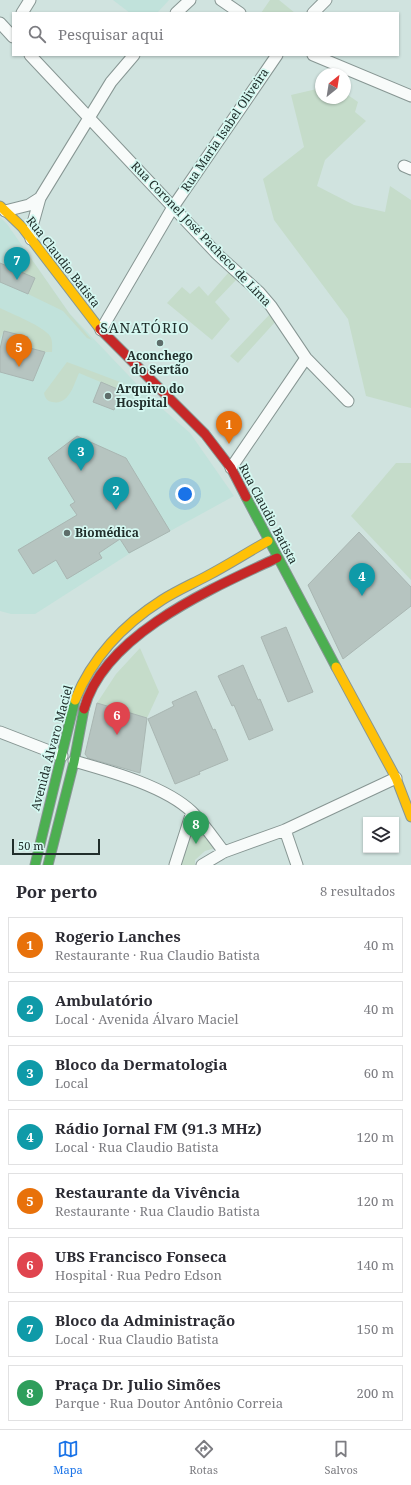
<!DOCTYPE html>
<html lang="pt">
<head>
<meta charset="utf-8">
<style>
	body { margin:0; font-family:"Noto Serif",serif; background:#f7f7f7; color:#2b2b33 }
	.controls { position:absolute; right:12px; bottom:12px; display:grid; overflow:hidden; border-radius:0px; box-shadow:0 1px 3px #0004 }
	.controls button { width:36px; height:36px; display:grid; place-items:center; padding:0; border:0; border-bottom:1px solid #e1e1e2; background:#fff; color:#2b2b33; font:20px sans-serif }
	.compass { position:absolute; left:315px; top:68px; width:36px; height:36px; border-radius:50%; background:#fff; box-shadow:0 1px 3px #0004; rotate:30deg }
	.scale { position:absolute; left:12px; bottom:10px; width:88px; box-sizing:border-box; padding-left:4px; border:2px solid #202e2b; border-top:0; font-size:11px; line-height:14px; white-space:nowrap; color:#202e2b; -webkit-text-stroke:3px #d5f8f1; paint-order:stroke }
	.you { position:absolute; left:185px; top:494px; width:14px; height:14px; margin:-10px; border:3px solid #fff; border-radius:50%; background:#1a73e8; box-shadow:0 0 0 6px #1a73e833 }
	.badge { display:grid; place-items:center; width:26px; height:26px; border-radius:50%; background:#1a73e8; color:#fff; font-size:13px; font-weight:700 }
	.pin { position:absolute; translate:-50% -33px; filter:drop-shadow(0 1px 2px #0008) }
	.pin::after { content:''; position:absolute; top:21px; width:14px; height:12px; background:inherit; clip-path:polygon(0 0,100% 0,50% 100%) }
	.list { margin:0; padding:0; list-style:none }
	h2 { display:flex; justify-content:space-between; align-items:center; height:52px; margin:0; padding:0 16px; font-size:17px }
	h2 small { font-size:13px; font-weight:400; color:#7c7c81 }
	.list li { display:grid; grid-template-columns:26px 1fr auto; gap:12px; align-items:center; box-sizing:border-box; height:56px; margin:0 8px 8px; padding:0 8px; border:1px solid #e1e1e2; border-radius:0px }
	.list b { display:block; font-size:15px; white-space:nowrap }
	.list p { margin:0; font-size:13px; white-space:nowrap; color:#7c7c81 }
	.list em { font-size:13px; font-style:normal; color:#7c7c81 }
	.icon { flex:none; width:22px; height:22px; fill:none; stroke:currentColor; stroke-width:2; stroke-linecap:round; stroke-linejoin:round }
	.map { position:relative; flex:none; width:411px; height:865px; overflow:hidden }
	.search { position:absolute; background:#fff; box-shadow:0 1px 3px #0004; left:12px; right:12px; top:12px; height:44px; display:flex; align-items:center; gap:10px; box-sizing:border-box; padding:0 14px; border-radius:0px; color:#7c7c81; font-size:15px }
	.sheet { height:564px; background:#fff }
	nav { display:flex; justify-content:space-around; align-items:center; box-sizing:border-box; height:56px; border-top:1px solid #e1e1e2; background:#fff; font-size:11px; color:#7c7c81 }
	nav a { display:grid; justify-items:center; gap:2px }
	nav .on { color:#1a73e8 }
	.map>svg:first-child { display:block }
	.built { fill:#c1e2db }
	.green { fill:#c5dcca }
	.building { fill:#b6c4c0; stroke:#a9b6b2 }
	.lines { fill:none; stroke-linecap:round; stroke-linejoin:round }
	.street-casing { stroke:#879693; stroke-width:13 }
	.fast-casing { stroke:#879693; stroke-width:11 }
	.slow-casing { stroke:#879693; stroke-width:11 }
	.jam-casing { stroke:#879693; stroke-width:11 }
	.street { stroke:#f8fbfa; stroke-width:11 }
	.fast { stroke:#4caf50; stroke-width:9 }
	.slow { stroke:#ffc107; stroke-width:9 }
	.jam { stroke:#c62828; stroke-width:9 }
	.poi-dot { fill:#5e6d6a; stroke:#d5f8f1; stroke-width:1.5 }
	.labels { text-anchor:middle; stroke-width:3.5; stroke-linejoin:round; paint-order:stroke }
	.street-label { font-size:12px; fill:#202e2b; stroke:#d5f8f1 }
	.poi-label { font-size:12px; font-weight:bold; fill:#202e2b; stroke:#d5f8f1; text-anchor:start }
	.quarter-label { font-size:14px; letter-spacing:1px; fill:#202e2b; stroke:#d5f8f1 }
</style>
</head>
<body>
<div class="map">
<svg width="411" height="865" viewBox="0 0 411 865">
	<rect width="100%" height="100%" fill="#d0e3df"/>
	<!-- built -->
	<path class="built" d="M113,0H169L157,13H130Z
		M0,217L7,224L69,313L150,398L190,433L234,496L132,552L35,614H11L0,611Z"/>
	<!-- green -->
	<path class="green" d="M270,0H279L295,13H261Z
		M321,88V98H345V93L358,102L355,112L366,121L325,160L317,186L354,205L385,212L390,186L411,200V408L366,396L348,319L274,220L263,179L304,147L291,95Z
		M30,257L69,313L92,340L87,338L63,311L28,294L35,278L21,272Z
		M229,272L237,279L215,302L230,319L212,340L167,303L182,287L190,294L199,286L208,296Z
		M0,308C12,314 43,326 50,336C53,341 52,347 52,352H45L26,347L28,337L4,331L0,339Z
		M271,313L276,321L238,363L230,356Z
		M67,362L144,391L126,386L122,391L79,373C74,384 69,406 52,402C47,401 45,398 44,393Z
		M396,463H411V580L351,516Z
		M140,648L159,692L147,718L97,703L116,674Z
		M191,816L215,848L205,851L195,860V865H175Z"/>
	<!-- building -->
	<path class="building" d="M0,263L35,278L28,294L0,282Z
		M4,331L28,337L26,347L45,352L33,381L0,372V349Z
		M101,382L122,391L114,410L93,402Z
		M77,436L126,458L170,531L129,553L120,539L99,553L102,558L67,579L56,560L33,574L18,550L77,515L70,505L75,502L48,458Z
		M359,532L411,587V606L343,659L308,585Z
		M286,627L313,692L288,702L261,637Z
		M243,665L258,700L260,699L273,730L249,740L234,705L232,706L218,676Z
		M196,691L213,730L215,729L228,760L199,772L200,774L175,784L148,719L174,706L172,702Z
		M97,703L147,718L140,773L88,758L85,754Z"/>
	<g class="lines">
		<defs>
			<path id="street" d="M221,0L240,13
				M22,13L30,0
				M176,13L190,0
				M313,13L326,0
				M0,23L13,37
				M30,55L218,255L259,292L271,306L306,358L348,401
				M313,55L411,96
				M404,166L411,169
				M5,211L29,205L40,198
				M31,239L33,223L40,198L111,82L134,55
				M101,330L173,207L277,55
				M231,468L306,358
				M0,732L62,756
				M74,761C109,771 165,786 192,812C204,824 214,839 224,852
				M285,830L297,865
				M175,865L192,812
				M202,865L224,852L285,830L396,778"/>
			<path id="fast" d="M246,497L336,667
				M35,865L75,700
				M48,865L74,762L84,709"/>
			<path id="slow" d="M0,206L22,227L100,329
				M336,667L396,778L411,817
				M75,700C92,658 124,624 162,600C176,591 192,584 207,576C228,565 248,552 268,541"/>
			<path id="jam" d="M100,329L205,434L231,468L246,497
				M84,709C104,634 213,588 277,558"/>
		</defs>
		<!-- street casing -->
		<use href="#street" class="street-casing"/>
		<!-- fast casing -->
		<use href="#fast" class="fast-casing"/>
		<!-- slow casing -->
		<use href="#slow" class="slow-casing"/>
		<!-- jam casing -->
		<use href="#jam" class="jam-casing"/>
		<!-- street -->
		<use href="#street" class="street"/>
		<!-- fast -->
		<use href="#fast" class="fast"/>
		<!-- slow -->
		<use href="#slow" class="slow"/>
		<!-- jam -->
		<use href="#jam" class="jam"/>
	</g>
	<!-- markers -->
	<g class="poi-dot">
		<circle cx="160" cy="343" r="4"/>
		<circle cx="108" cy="396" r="4"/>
		<circle cx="67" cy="533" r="4"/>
	</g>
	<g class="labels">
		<!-- street labels -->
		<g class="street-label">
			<text transform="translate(225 130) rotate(-56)" y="4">Rua Maria Isabel Oliveira</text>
			<text transform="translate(201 234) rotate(46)" y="4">Rua Coronel José Pacheco de Lima</text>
			<text transform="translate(63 262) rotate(52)" y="4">Rua Claudio Batista</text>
			<text transform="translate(268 514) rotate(62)" y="4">Rua Claudio Batista</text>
			<text transform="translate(52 748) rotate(-75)" y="4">Avenida Álvaro Maciel</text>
		</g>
		<!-- poi labels -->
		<g class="poi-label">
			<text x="160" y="360" text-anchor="middle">Aconchego<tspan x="160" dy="14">do Sertão</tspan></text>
			<text x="116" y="393">Arquivo do<tspan x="116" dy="14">Hospital</tspan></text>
			<text x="75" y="537">Biomédica</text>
		</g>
		<!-- quarter labels -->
		<g class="quarter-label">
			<text x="145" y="333">SANATÓRIO</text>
		</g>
	</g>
</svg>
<div class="controls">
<button><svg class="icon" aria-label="layers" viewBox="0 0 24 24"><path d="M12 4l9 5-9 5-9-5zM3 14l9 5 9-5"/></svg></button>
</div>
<svg class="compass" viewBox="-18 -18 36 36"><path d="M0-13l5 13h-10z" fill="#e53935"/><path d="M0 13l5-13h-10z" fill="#7c7c81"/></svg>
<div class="scale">50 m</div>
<div class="you"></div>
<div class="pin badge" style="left:229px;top:444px;background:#e8710a">1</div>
<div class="pin badge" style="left:116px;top:510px;background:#0f9aa8">2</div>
<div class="pin badge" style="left:81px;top:471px;background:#0f9aa8">3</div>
<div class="pin badge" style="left:362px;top:596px;background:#0f9aa8">4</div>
<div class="pin badge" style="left:19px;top:367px;background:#e8710a">5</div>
<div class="pin badge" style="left:117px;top:735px;background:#e0444e">6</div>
<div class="pin badge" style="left:17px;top:280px;background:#0f9aa8">7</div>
<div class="pin badge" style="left:196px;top:844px;background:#2e9e5b">8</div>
<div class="search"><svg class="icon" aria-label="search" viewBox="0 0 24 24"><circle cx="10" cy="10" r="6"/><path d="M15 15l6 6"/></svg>Pesquisar aqui</div>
</div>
<section class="sheet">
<h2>Por perto<small>8 resultados</small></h2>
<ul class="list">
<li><span class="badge" style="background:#e8710a">1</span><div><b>Rogerio Lanches</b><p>Restaurante · Rua Claudio Batista</p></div><em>40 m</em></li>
<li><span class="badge" style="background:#0f9aa8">2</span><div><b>Ambulatório</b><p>Local · Avenida Álvaro Maciel</p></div><em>40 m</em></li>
<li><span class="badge" style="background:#0f9aa8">3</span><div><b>Bloco da Dermatologia</b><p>Local</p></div><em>60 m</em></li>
<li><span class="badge" style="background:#0f9aa8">4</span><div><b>Rádio Jornal FM (91.3 MHz)</b><p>Local · Rua Claudio Batista</p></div><em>120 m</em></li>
<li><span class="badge" style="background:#e8710a">5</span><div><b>Restaurante da Vivência</b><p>Restaurante · Rua Claudio Batista</p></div><em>120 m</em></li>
<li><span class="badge" style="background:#e0444e">6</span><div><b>UBS Francisco Fonseca</b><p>Hospital · Rua Pedro Edson</p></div><em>140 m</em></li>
<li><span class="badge" style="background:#0f9aa8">7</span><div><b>Bloco da Administração</b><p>Local · Rua Claudio Batista</p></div><em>150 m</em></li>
<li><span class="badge" style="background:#2e9e5b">8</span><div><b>Praça Dr. Julio Simões</b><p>Parque · Rua Doutor Antônio Correia</p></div><em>200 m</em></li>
</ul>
</section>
<nav>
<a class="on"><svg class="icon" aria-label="map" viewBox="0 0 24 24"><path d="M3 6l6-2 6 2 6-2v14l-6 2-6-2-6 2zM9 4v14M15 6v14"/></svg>Mapa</a>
<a><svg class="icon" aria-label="directions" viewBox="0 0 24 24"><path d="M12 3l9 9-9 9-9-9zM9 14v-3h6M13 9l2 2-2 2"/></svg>Rotas</a>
<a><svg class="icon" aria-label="saved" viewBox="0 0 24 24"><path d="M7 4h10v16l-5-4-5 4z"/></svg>Salvos</a>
</nav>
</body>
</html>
